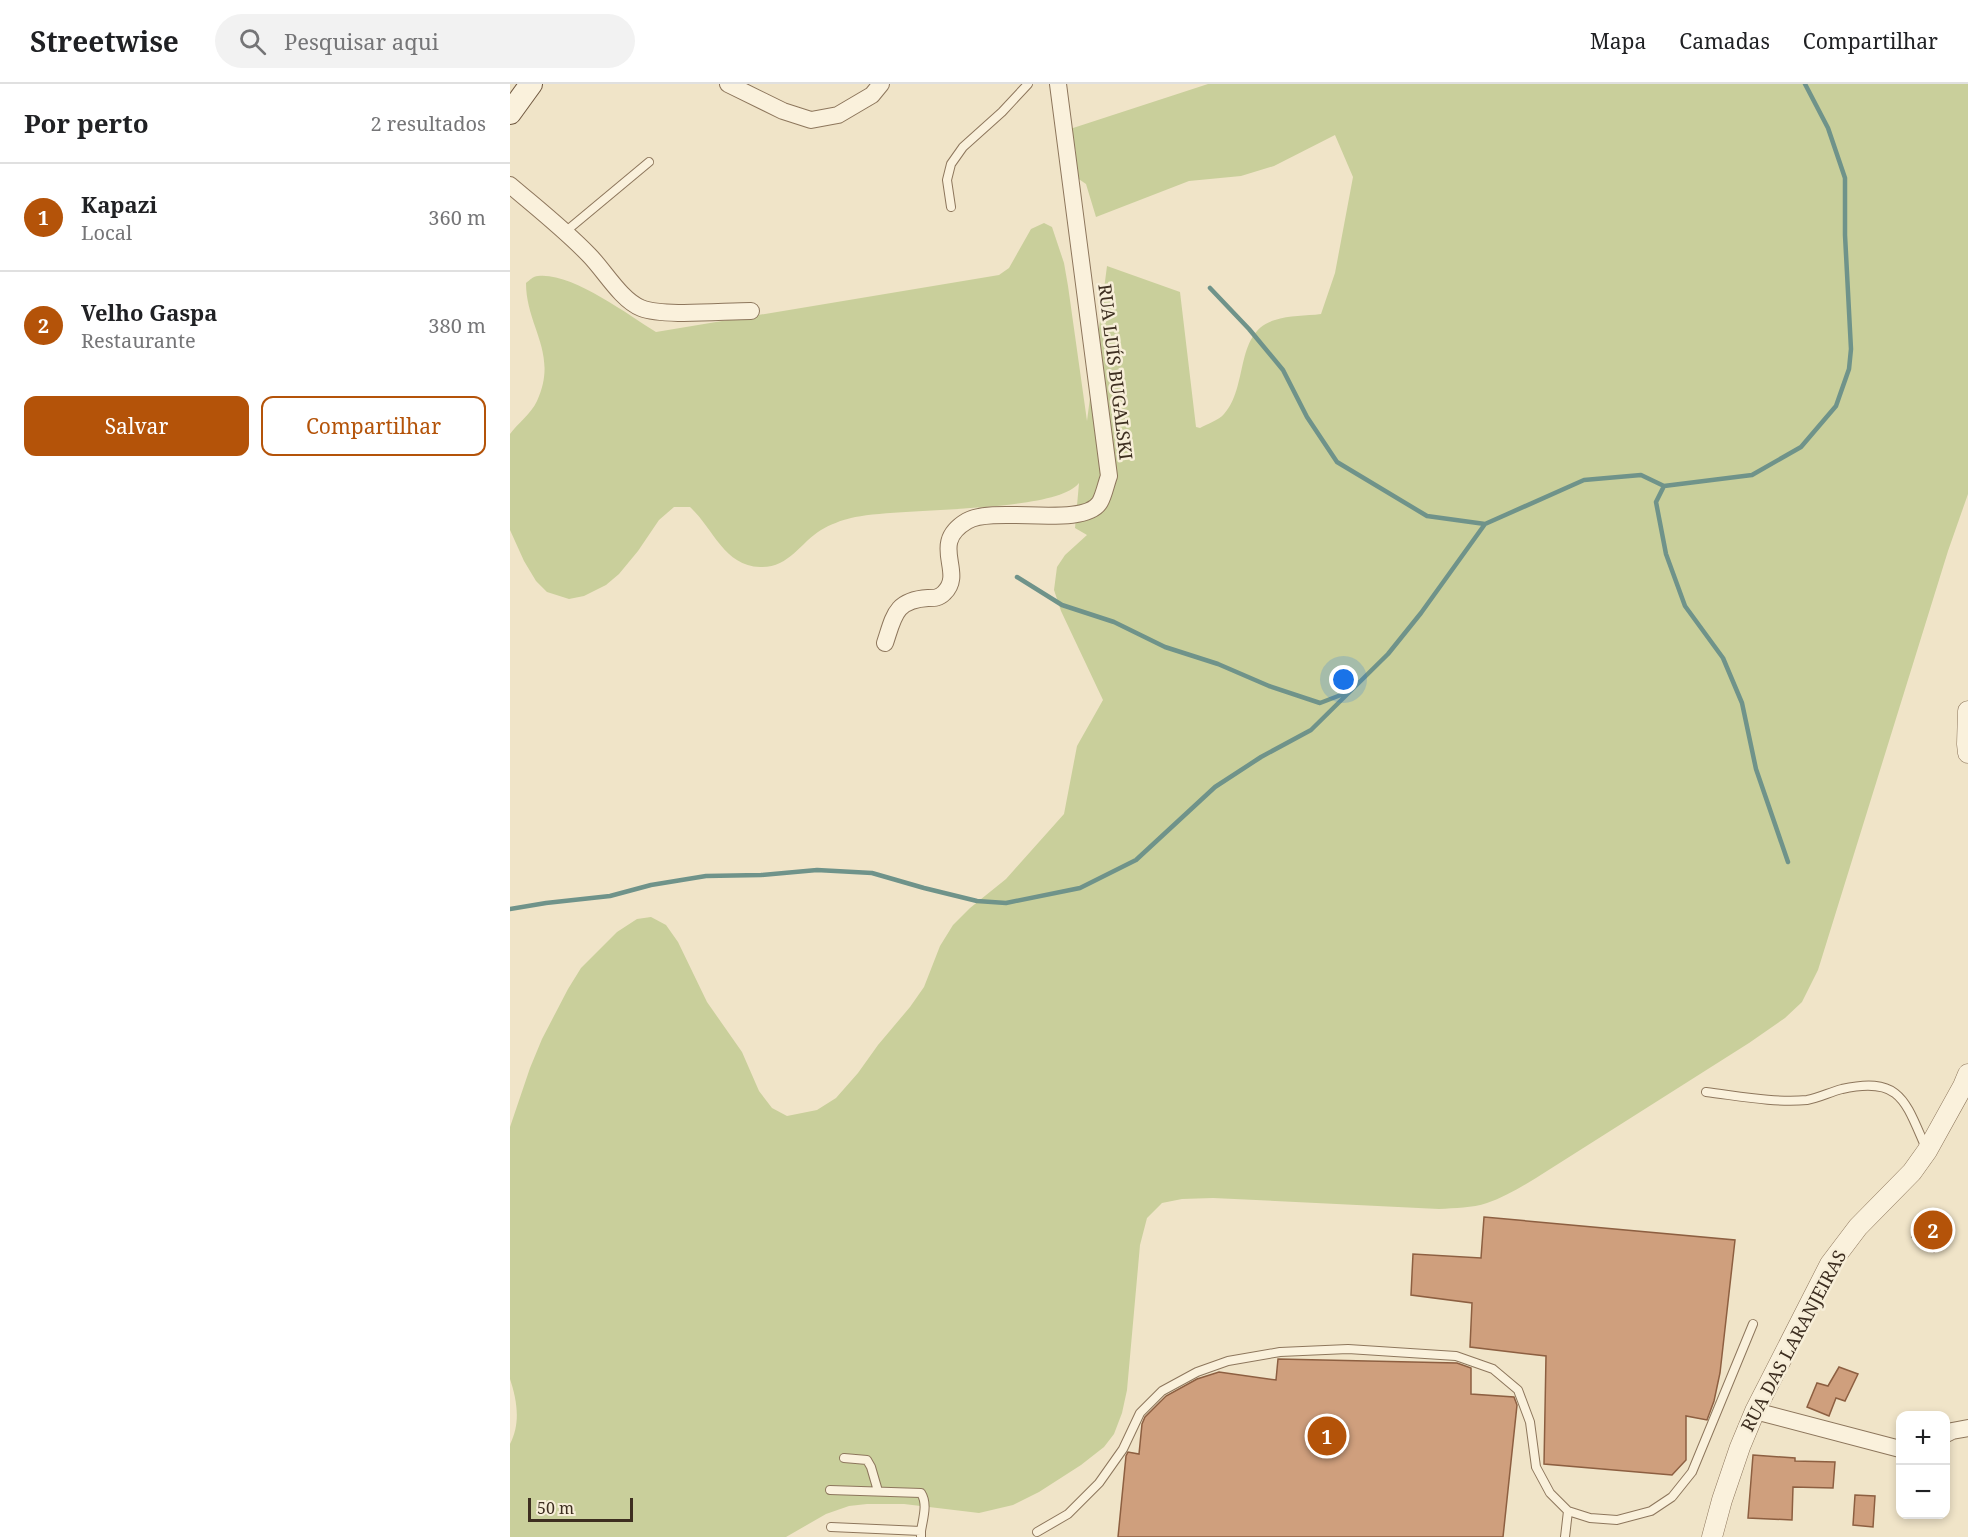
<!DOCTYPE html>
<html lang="pt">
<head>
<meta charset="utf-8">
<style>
	body { margin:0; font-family:"Noto Serif",serif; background:#f2f2f2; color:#202124 }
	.controls { position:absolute; right:18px; bottom:18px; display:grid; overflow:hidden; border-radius:12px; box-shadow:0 3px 9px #0003 }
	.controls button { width:54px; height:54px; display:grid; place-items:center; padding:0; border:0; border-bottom:2px solid #e0e0e0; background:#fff; color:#202124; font:30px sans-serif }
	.scale { position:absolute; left:18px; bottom:15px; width:105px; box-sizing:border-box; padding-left:6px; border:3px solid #3d2e20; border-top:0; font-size:16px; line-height:21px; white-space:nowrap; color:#3d2e20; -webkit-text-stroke:4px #f7eed8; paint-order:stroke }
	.you { position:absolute; left:834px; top:596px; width:21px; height:21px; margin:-15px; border:4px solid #fff; border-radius:50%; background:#1a73e8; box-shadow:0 0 0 9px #1a73e833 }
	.badge { display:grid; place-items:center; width:39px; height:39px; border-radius:50%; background:#b45309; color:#fff; font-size:20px; font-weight:700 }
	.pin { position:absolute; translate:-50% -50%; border:3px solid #fff; box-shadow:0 2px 6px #0006 }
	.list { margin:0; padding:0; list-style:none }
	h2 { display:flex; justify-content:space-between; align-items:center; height:78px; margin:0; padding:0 24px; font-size:26px }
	h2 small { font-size:20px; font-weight:400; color:#757577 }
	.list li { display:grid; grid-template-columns:39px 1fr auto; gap:18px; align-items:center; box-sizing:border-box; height:108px; padding:0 24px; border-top:2px solid #e0e0e0 }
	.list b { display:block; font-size:22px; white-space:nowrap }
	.list p { margin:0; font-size:20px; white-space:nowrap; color:#757577 }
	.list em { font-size:20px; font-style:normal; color:#757577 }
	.actions { display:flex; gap:12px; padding:18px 24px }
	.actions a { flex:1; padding:14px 0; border:2px solid #b45309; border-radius:12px; text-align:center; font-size:21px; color:#b45309 }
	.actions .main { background:#b45309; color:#fff }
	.icon { flex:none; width:33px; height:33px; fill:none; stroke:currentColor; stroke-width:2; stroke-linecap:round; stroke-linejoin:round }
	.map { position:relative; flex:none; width:1458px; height:1453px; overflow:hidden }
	header { display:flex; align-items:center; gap:36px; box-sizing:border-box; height:84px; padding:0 30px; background:#fff; border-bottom:2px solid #e0e0e0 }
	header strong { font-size:28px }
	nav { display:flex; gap:33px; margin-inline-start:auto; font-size:21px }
	.search { width:420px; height:54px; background:#f2f2f2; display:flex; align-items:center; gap:15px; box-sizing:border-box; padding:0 21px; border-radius:33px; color:#757577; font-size:22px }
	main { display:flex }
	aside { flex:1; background:#fff }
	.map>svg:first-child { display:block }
	.green { fill:#c9cf9b }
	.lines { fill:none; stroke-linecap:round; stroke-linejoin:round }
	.stream { stroke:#6f938a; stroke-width:4.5 }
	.building { fill:#cf9f7d; stroke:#8d5f41; stroke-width:1.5 }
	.service-casing { stroke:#8d765c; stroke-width:10 }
	.minor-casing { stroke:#8d765c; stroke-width:18 }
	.tertiary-casing { stroke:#8d765c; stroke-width:21 }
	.secondary-casing { stroke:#6f573f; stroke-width:24 }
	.service { stroke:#faf1dc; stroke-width:8 }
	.minor { stroke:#faf1dc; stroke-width:16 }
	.tertiary { stroke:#faf1dc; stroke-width:20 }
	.secondary { stroke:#faf1dc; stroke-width:22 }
	.labels { text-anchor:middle; stroke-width:5; stroke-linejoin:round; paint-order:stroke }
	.street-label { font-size:18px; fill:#3d2e20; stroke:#f7eed8 }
</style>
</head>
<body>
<header>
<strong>Streetwise</strong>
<div class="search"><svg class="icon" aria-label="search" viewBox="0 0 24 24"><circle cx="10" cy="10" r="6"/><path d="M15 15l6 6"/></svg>Pesquisar aqui</div>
<nav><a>Mapa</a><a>Camadas</a><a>Compartilhar</a></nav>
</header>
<main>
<aside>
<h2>Por perto<small>2 resultados</small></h2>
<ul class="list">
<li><span class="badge">1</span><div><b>Kapazi</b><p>Local</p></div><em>360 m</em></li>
<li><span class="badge">2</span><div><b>Velho Gaspa</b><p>Restaurante</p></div><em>380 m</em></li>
</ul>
<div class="actions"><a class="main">Salvar</a><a>Compartilhar</a></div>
</aside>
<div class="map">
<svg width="1458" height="1453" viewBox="0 0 1458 1453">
	<rect width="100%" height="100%" fill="#f0e4c8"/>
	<!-- green -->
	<path class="green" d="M698,0H1458V410L1438,467L1308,886L1292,918L1275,934L1239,959L1037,1087C1018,1099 998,1112 977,1119C962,1124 945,1124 929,1125L703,1114L672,1115L652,1119L637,1134L630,1161L617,1306L612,1329L604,1350L594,1363L571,1381L529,1408L503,1421L469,1429L394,1420H357L339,1422L316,1430L276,1453H0V1360C11,1339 7,1316 0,1295V1043L20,984L32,955L58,905L71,884L107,848L127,835L141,833L156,841L168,858L197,918L232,968L249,1007L262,1024L277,1032L307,1026L326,1014L348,989L368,961L400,923L414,903L430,862L443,841L460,824L496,795L554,730L567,662L593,616L551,527L544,506L547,483L555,471L577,451L565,444L569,399C545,430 385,423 341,434C332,436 319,441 311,446C290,459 279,484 250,483C214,482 203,444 180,423H164L149,436L128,467L109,490L96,501L74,512L59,515L37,508L26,497L14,477L0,446V350C8,339 21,330 27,317C49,269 16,243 16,199C20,196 23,192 28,192C61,188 117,230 146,248L489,191L499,184L521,145L534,139L542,143L554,179L558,202L577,337L597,182L670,208L686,343L690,344C697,340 709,336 714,330C739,303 724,248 765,236C779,231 796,232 811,230L825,189L843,93L825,51L764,82L731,92L679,97L586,133L576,100L560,89L561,72L566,68L560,45Z"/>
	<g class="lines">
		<!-- stream -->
		<path class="stream" d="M700,204L739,245L773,286L797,333L827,378L917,432L975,440
			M1154,402L1146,418L1156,470L1175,522L1213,574L1232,619L1246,685L1278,778
			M507,493L552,521L604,538L655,563L708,580L759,602L810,619L836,609
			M0,825L36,819L100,812L141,801L196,792L251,791L307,786L362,789L414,804L467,817L496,819L570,804L626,776L705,703L751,673L801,646L878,570L911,529L975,440L1074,396L1131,391L1154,402L1242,391L1291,363L1326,322L1339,285L1341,265L1335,151V94L1318,44L1295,0"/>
	</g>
	<!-- building -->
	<path class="building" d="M1422,1125L1443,1138L1424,1168L1402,1153Z
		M974,1133L1225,1156L1210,1289L1204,1317L1197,1336L1176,1332V1376L1162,1391L1034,1380L1036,1272L960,1263L962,1219L901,1211L903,1170L971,1174Z
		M768,1275L947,1279L961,1284V1310L1004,1313L1007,1321L993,1453H608L616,1372L618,1368L629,1370L632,1340L635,1333L656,1312L687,1295L709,1288L766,1296Z
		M1329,1283L1348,1290L1335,1317L1326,1314L1319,1332L1297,1323L1307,1299L1318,1302Z
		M1243,1371L1285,1374V1377L1325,1378L1323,1404L1283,1403L1282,1436L1238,1434Z
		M1345,1411L1365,1412L1363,1443L1343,1441Z"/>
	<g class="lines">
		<defs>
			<path id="service" d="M441,123L437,96L441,80L453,63L492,28L518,0
				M55,148L139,78
				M1196,1008C1229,1012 1264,1019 1297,1016C1309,1014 1320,1008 1332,1005C1391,992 1395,1017 1416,1064
				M334,1374L357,1376L361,1383L368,1407
				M320,1406L411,1409C418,1420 413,1434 411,1447
				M321,1443L411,1447V1453
				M527,1448L558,1430L589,1399L613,1365L630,1329L652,1307L687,1288L718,1277L770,1268L838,1265L946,1272L983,1285L1008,1306L1020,1338L1026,1383L1040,1409L1058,1427
				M1055,1453L1058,1427L1080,1434L1107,1436L1141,1427L1162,1413L1182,1388L1243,1240"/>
			<path id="minor" d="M218,0L273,27L301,36L328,31L362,11L371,0
				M0,101C27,124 55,146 79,171C94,186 111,216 131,224C154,233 213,227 241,227
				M375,559C384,532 385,516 418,514C425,514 429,514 434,509C456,488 418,460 457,437C485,421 574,445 590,418C594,411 596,400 599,392L548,0
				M1245,1327L1390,1365
				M1436,1350L1442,1347L1458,1344"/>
			<path id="tertiary" d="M1458,627L1457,660L1458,669
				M1202,1453L1212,1416L1230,1363L1245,1327L1320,1180L1348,1143L1402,1088L1417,1067L1453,1002L1458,990"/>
			<path id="secondary" d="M0,29L21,0"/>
		</defs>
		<!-- service casing -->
		<use href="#service" class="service-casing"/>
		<!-- minor casing -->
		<use href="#minor" class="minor-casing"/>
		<!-- tertiary casing -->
		<use href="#tertiary" class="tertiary-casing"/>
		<!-- secondary casing -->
		<use href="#secondary" class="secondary-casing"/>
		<!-- service -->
		<use href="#service" class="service"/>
		<!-- minor -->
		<use href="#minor" class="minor"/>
		<!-- tertiary -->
		<use href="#tertiary" class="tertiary"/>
		<!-- secondary -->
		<use href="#secondary" class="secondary"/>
	</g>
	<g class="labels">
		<!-- street labels -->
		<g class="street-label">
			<text transform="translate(605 288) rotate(83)" y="6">RUA LUÍS BUGALSKI</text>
			<text transform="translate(1284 1257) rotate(-62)" y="6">RUA DAS LARANJEIRAS</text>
		</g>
	</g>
</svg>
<div class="controls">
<button>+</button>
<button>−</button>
</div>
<div class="scale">50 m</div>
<div class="you"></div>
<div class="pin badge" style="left:817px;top:1352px">1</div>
<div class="pin badge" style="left:1423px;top:1146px">2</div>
</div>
</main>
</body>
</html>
